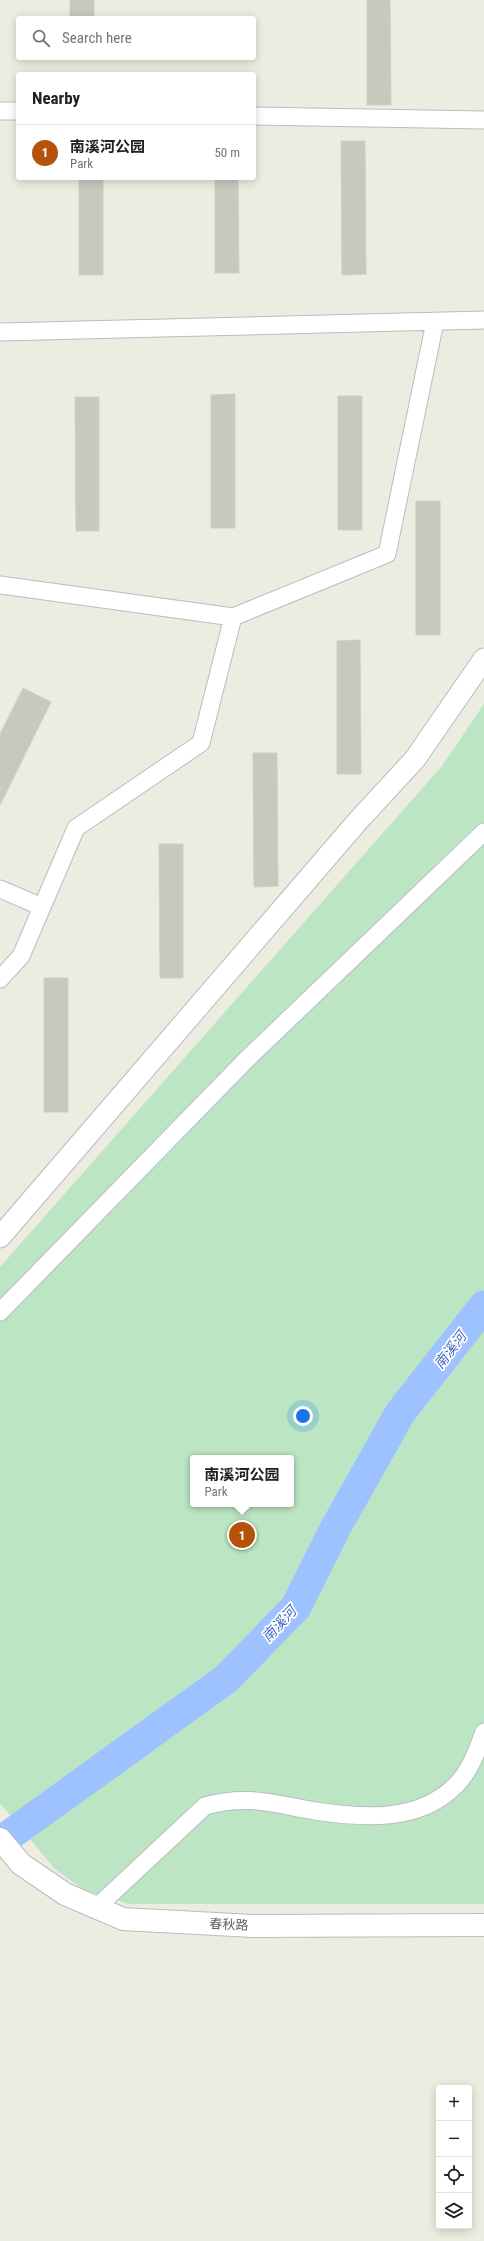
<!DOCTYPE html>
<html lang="en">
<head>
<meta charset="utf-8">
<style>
	body { margin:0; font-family:"Roboto Condensed","Noto Sans SC",sans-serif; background:#f6f6f6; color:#202124 }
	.controls { position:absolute; right:12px; bottom:12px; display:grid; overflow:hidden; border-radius:4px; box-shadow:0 2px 10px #0003 }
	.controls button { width:36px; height:36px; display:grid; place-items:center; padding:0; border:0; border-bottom:1px solid #e0e0e0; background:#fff; color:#202124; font:20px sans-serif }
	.you { position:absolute; left:303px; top:1416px; width:14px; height:14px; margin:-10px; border:3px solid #fff; border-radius:50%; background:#1a73e8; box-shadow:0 0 0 6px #1a73e833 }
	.badge { display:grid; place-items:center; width:26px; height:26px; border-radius:50%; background:#b45309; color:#fff; font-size:13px; font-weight:700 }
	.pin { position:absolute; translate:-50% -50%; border:2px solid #fff; box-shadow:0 1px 4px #0006 }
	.popup { position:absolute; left:190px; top:1455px; width:104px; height:52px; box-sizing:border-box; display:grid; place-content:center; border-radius:4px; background:#fff; filter:drop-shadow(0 1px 3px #0005); font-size:13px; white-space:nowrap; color:#757577 }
	.popup b { font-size:15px; color:#202124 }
	.popup::after { content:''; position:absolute; left:50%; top:100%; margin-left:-8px; border:8px solid transparent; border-top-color:#fff }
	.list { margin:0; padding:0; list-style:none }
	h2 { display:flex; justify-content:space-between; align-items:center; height:52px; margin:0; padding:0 16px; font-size:17px }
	h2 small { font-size:13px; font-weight:400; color:#757577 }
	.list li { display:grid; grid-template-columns:26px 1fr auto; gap:12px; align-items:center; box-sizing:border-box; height:56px; padding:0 16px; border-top:1px solid #e0e0e0 }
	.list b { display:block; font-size:15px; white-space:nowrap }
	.list p { margin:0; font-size:13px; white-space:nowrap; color:#757577 }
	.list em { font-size:13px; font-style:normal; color:#757577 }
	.icon { flex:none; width:22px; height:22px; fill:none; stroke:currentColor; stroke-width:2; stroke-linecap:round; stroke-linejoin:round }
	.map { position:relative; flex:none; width:484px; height:2241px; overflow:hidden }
	.search { position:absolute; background:#fff; box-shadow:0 2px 10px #0003; left:16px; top:16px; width:240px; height:44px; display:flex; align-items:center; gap:10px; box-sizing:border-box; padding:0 14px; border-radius:4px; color:#757577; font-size:15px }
	.panel { position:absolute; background:#fff; box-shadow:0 2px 10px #0003; left:16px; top:72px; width:240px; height:108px; border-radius:4px }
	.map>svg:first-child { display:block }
	.green { fill:#bbe5c3; fill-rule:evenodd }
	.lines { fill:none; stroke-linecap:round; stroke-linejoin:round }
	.river { stroke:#9dc2ff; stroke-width:31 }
	.building { fill:#c9c8bf; stroke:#d1cebe }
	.minor-casing { stroke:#bbbcc2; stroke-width:19 }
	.tertiary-casing { stroke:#bbbcc2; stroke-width:23 }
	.secondary-casing { stroke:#bbbcc4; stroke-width:24 }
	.minor { stroke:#fff; stroke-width:17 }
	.tertiary { stroke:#fff; stroke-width:21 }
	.secondary { stroke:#fff; stroke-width:22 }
	.labels { text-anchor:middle; stroke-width:3.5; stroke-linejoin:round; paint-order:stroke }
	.street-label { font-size:13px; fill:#595b61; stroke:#fff }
	.water-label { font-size:14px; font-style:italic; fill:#3f67c3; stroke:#fff }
</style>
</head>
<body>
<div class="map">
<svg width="484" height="2241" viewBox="0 0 484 2241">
	<rect width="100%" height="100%" fill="#ecece0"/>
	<!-- green -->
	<path class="green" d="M484,704V1904H129L84,1890L55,1869L0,1803V1267L442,766ZM193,1458H291V1504H193Z"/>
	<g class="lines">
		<!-- river -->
		<path class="river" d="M0,1842L226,1679L296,1607L336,1527L400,1413L484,1306"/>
	</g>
	<!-- building -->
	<path class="building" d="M70,0H94V18H70Z
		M367,0H390L391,105H367Z
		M341,141H365L366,274L342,275Z
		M79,178H103V275H79Z
		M215,178H238L239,273H215Z
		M235,394V528H211V395Z
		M338,396H362V530H338Z
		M75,397H99V531H76Z
		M416,501H440V635H416Z
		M360,640L361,774H337V641Z
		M23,688L51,702L0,805V734Z
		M253,753H277L278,886L254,887Z
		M159,844H183V978H160Z
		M44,978H68V1112H44Z"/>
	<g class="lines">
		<defs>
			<path id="minor" d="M0,111H18
				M254,116L484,120
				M0,332L484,320
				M0,585L233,617
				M0,889L42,907
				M0,979L21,956L76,828L201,743L233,617L387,554L435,322
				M0,1312L247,1059L484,832
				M96,1908L205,1806C248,1794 273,1804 315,1811C362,1818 419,1823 456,1785C470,1771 477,1751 484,1732"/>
			<path id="tertiary" d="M0,1237L357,822L415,759L484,659"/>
			<path id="secondary" d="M0,1839L21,1864L65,1894L123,1919L253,1926L484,1925"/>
		</defs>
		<!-- minor casing -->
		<use href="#minor" class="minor-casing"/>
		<!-- tertiary casing -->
		<use href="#tertiary" class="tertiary-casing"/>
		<!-- secondary casing -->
		<use href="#secondary" class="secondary-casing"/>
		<!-- minor -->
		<use href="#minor" class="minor"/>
		<!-- tertiary -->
		<use href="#tertiary" class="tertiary"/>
		<!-- secondary -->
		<use href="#secondary" class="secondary"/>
	</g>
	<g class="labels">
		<!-- street labels -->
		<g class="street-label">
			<text transform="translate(229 1924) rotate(3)" y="5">春秋路</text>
		</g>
		<!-- water labels -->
		<g class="water-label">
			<text transform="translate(450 1350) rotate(-52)" y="5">南溪河</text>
			<text transform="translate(279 1624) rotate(-47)" y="5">南溪河</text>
		</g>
	</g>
</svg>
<div class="controls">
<button>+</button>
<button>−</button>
<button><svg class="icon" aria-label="locate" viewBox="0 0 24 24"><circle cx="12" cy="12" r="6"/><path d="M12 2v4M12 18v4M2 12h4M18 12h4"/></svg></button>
<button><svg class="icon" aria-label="layers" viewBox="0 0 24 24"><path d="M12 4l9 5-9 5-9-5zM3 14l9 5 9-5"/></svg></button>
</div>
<div class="you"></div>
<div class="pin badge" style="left:242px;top:1535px">1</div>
<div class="popup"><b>南溪河公园</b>Park</div>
<div class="search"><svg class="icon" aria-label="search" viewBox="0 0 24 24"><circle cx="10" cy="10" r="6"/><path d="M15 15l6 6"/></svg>Search here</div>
<section class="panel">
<h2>Nearby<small></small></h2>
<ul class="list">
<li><span class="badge">1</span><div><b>南溪河公园</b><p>Park</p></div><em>50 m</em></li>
</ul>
</section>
</div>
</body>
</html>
